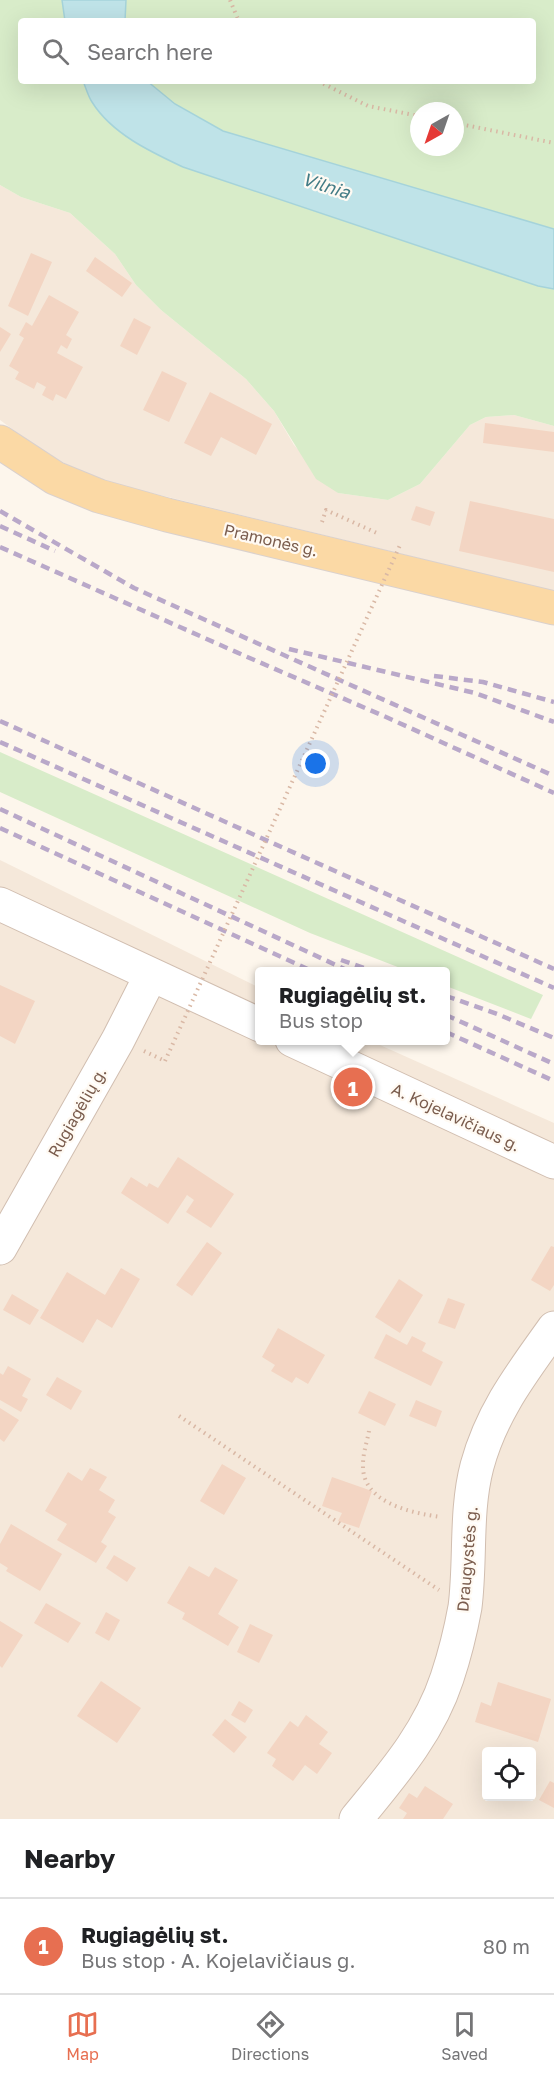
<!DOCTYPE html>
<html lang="en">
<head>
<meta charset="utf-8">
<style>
	body { margin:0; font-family:"Golos Text",sans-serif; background:#f2f2f2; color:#202124 }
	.controls { position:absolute; right:18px; bottom:18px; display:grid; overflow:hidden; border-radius:6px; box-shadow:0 6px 24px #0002 }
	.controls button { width:54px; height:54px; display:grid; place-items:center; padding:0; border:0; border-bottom:2px solid #e0e0e0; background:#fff; color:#202124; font:30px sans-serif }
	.compass { position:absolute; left:410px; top:102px; width:54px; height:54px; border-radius:50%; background:#fff; box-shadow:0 6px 24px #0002; rotate:220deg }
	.you { position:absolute; left:316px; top:764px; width:21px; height:21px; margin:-15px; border:4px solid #fff; border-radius:50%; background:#1a73e8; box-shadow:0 0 0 9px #1a73e833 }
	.badge { display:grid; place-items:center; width:39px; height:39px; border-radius:50%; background:#e76f51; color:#fff; font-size:20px; font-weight:700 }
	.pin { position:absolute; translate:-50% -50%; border:3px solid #fff; box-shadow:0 2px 6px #0006 }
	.popup { position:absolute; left:255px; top:967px; width:195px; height:78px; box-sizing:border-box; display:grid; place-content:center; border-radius:6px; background:#fff; filter:drop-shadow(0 2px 4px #0005); font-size:20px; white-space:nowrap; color:#757577 }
	.popup b { font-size:22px; color:#202124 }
	.popup::after { content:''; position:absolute; left:50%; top:100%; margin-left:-12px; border:12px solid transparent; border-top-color:#fff }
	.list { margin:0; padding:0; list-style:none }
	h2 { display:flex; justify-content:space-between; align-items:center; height:78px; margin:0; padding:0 24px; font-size:26px }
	h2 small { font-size:20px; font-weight:400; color:#757577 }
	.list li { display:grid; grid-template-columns:39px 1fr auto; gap:18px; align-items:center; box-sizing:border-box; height:96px; padding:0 24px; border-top:2px solid #e0e0e0 }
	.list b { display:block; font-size:22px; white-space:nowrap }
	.list p { margin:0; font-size:20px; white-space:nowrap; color:#757577 }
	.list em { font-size:20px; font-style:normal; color:#757577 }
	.icon { flex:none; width:33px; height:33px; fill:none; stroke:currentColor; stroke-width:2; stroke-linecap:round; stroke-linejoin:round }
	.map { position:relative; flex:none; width:554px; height:1819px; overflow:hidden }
	.search { position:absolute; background:#fff; box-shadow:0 6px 24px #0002; left:18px; right:18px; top:18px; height:66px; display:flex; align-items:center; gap:15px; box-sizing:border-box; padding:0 21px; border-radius:6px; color:#757577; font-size:22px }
	.sheet { height:174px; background:#fff }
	nav { display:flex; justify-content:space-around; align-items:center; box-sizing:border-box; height:84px; border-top:2px solid #e0e0e0; background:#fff; font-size:16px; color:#757577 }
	nav a { display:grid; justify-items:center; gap:3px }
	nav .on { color:#e76f51 }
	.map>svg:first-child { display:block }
	.residential { fill:#f5e8da; fill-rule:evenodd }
	.green { fill:#d8ecc9; fill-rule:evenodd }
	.water { fill:#bfe3e8; stroke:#a5d3da; stroke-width:1.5 }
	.building { fill:#f3d5c3 }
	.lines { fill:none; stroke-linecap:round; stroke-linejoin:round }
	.minor-casing { stroke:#d1beb0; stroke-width:35 }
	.major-casing { stroke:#dad1cd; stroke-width:35 }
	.path { stroke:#d9b8a5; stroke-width:4; stroke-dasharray:1.5 4.5; stroke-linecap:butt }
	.minor { stroke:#fff; stroke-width:33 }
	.major { stroke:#fbd9a5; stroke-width:33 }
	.rail { stroke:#b9a8c9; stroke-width:4.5; stroke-dasharray:9 6; stroke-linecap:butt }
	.path-bridge { stroke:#d9b8a5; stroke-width:4; stroke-dasharray:1.5 4.5; stroke-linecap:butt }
	.labels { text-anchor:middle; stroke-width:4.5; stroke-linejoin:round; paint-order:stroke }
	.street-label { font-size:16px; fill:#7a5c4d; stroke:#fffaf3 }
	.water-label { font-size:18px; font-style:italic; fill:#437c86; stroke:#fffaf3 }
</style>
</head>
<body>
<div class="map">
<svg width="554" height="1819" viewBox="0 0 554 1819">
	<rect width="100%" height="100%" fill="#fdf6ec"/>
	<!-- residential -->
	<path class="residential" d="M0,185L21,197L70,213L115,254L136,285L161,310L246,379L274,411L294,445L338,493L388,500L420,484L470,425L486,417L514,415L554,426V591L127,487L93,476L66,464L34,445L0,420Z
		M0,860L260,988V1040L371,1041L554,1123V1819H0ZM486,1752H532V1796H486Z"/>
	<!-- green -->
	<path class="green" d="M0,0H62L65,21H21V81H83C86,88 89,96 93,102C112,134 151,152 183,167L538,286L554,289V426L514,415L486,417L470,425L420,484L388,500L338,493L316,479L274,411L246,379L161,310L136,285L115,254L70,213L21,197L0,185Z
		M126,0H554V229L223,131L175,104L147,81H533V21H125ZM419,111H455V147H419Z
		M0,752L543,995L531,1019L446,986V972L408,971L310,933L0,792Z"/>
	<!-- water -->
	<path class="water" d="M62,0H126L125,21H65Z
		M83,81H147L175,104L223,131L554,229V289L538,286L183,167C151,152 112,134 92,102C88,96 86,88 83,81Z"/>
	<!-- building -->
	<path class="building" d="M31,253L52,262L28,316L8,306Z
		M95,257L132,283L122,297L86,271Z
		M49,295L79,312L66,335L72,339L67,349L61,345L57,353L83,367L66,399L56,394L53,401L42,395L46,387L37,382L34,389L15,379L19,372L9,366L24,338L19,335L26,322L32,326Z
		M134,318L151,327L137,355L120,346Z
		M0,327L11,334L0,352Z
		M162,371L187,383L169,422L143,410Z
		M210,392L272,424L256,455L221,437L211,456L184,443Z
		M485,423L554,432V452L483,443Z
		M470,501L554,519V572L459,551Z
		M416,506L435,512L430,526L411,520Z
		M0,985L35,1001L15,1044L0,1036Z
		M178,1157L234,1194L211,1228L186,1212L194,1200L187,1195L168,1224L121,1193L131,1177L147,1187L149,1183L158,1188Z
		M207,1242L222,1253L192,1296L176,1285Z
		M551,1246L554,1247V1285L550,1291L531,1280Z
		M121,1268L140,1279L112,1328L97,1319L83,1343L40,1318L67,1272L105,1295Z
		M399,1279L423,1295L400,1333L375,1317Z
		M12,1294L39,1310L30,1325L3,1310Z
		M448,1298L465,1304L455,1329L438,1323Z
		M278,1328L325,1355L308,1384L296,1377L292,1383L271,1371L275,1365L262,1357Z
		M386,1334L407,1345L412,1336L426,1343L422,1351L443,1362L431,1386L374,1358Z
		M8,1366L31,1379L22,1396L28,1399L21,1412L0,1400V1373L3,1375Z
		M57,1377L82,1391L71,1410L46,1395Z
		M369,1391L396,1404L385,1426L358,1413Z
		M416,1400L442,1411L436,1427L409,1416Z
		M0,1408L19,1420L4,1442L0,1439Z
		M222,1464L246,1478L224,1515L200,1501Z
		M90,1468L107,1477L99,1490L115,1500L108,1512L116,1517L101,1542L107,1546L96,1563L57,1540L67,1524L45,1511L68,1472L82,1481Z
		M332,1477L372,1491L359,1528L338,1521L342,1513L322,1506Z
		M11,1524L62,1554L40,1591L6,1571L8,1568L0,1563V1544Z
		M114,1555L136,1568L127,1582L106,1568Z
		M189,1566L209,1577L215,1567L238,1580L218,1614L239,1627L228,1646L182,1619L185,1613L167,1603Z
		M46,1603L81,1623L68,1643L34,1623Z
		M106,1612L120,1620L109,1641L95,1633Z
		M0,1621L23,1635L2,1668L0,1666Z
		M250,1624L273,1635L259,1663L237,1652Z
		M101,1681L141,1708L117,1743L77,1716Z
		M498,1682L551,1699L538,1742L475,1722L481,1702L491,1706Z
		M239,1701L253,1710L245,1723L231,1715Z
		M306,1715L328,1732L319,1744L332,1753L317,1774L305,1765L293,1781L272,1766L276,1759L267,1753L290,1721L298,1727Z
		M225,1719L247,1737L234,1753L212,1735Z
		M550,1781L554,1783V1808L539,1800Z
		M425,1786L453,1804L443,1819H403L407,1813L399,1808L409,1793L417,1798Z"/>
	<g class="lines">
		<defs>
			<path id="minor" d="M0,904L260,1025
				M292,1040L554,1162
				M0,1248L118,1040L151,975
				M356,1819C392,1775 429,1733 447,1678C454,1657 461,1629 465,1607C471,1560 465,1512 477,1466C492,1411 522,1373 554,1328"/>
			<path id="major" d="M0,442L55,478L99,496L167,515L554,608"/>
		</defs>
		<!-- minor casing -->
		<use href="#minor" class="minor-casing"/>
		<!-- major casing -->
		<use href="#major" class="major-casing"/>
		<!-- path -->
		<path class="path" d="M230,0L237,17L240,21
			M318,81L368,106L419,116
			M455,123L554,143
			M322,522L326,510L379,534
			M144,1051L165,1061
			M179,1416L439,1590
			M369,1431C367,1442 363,1453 363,1464C361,1503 412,1513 441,1517"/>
		<!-- minor -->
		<use href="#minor" class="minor"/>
		<!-- major -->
		<use href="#major" class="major"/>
		<!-- rail -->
		<path class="rail" d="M0,511L134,588L554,776
			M0,526L55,551
			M0,547L245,656L386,717L554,793
			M289,649L475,693L554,722
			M434,676L483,682L554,702
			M0,721L554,969
			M0,742L554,988
			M0,809L351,972
			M0,828L314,972
			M341,960L375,972
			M446,996L497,1014L554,1038
			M446,1015L554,1064
			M446,1032L554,1081"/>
		<!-- path-bridge -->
		<path class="path-bridge" d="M165,1061L401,543"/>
	</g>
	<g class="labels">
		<!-- street labels -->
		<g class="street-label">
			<text transform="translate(271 540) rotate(13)" y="6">Pramonės g.</text>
			<text transform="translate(77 1112) rotate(-60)" y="6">Rugiagėlių g.</text>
			<text transform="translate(456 1117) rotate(25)" y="6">A. Kojelavičiaus g.</text>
			<text transform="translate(467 1559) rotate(-85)" y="6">Draugystės g.</text>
		</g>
		<!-- water labels -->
		<g class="water-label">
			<text transform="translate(326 186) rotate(18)" y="6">Vilnia</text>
		</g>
	</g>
</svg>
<div class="controls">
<button><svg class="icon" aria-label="locate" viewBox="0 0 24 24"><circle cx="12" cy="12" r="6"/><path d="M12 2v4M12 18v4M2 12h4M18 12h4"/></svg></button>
</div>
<svg class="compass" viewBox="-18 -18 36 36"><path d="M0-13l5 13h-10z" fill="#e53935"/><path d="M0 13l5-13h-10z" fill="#757577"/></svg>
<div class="you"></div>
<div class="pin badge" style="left:353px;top:1087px">1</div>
<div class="popup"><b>Rugiagėlių st.</b>Bus stop</div>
<div class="search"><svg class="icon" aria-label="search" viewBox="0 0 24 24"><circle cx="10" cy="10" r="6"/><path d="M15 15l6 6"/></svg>Search here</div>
</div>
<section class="sheet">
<h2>Nearby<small></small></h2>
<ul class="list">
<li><span class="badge">1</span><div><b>Rugiagėlių st.</b><p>Bus stop · A. Kojelavičiaus g.</p></div><em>80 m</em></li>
</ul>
</section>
<nav>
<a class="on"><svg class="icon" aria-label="map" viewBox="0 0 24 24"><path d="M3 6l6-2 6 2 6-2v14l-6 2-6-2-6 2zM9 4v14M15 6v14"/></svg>Map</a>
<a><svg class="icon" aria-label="directions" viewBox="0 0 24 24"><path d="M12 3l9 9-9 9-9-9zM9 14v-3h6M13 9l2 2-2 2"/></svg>Directions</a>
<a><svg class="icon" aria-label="saved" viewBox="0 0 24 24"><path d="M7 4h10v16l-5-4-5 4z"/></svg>Saved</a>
</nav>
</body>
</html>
